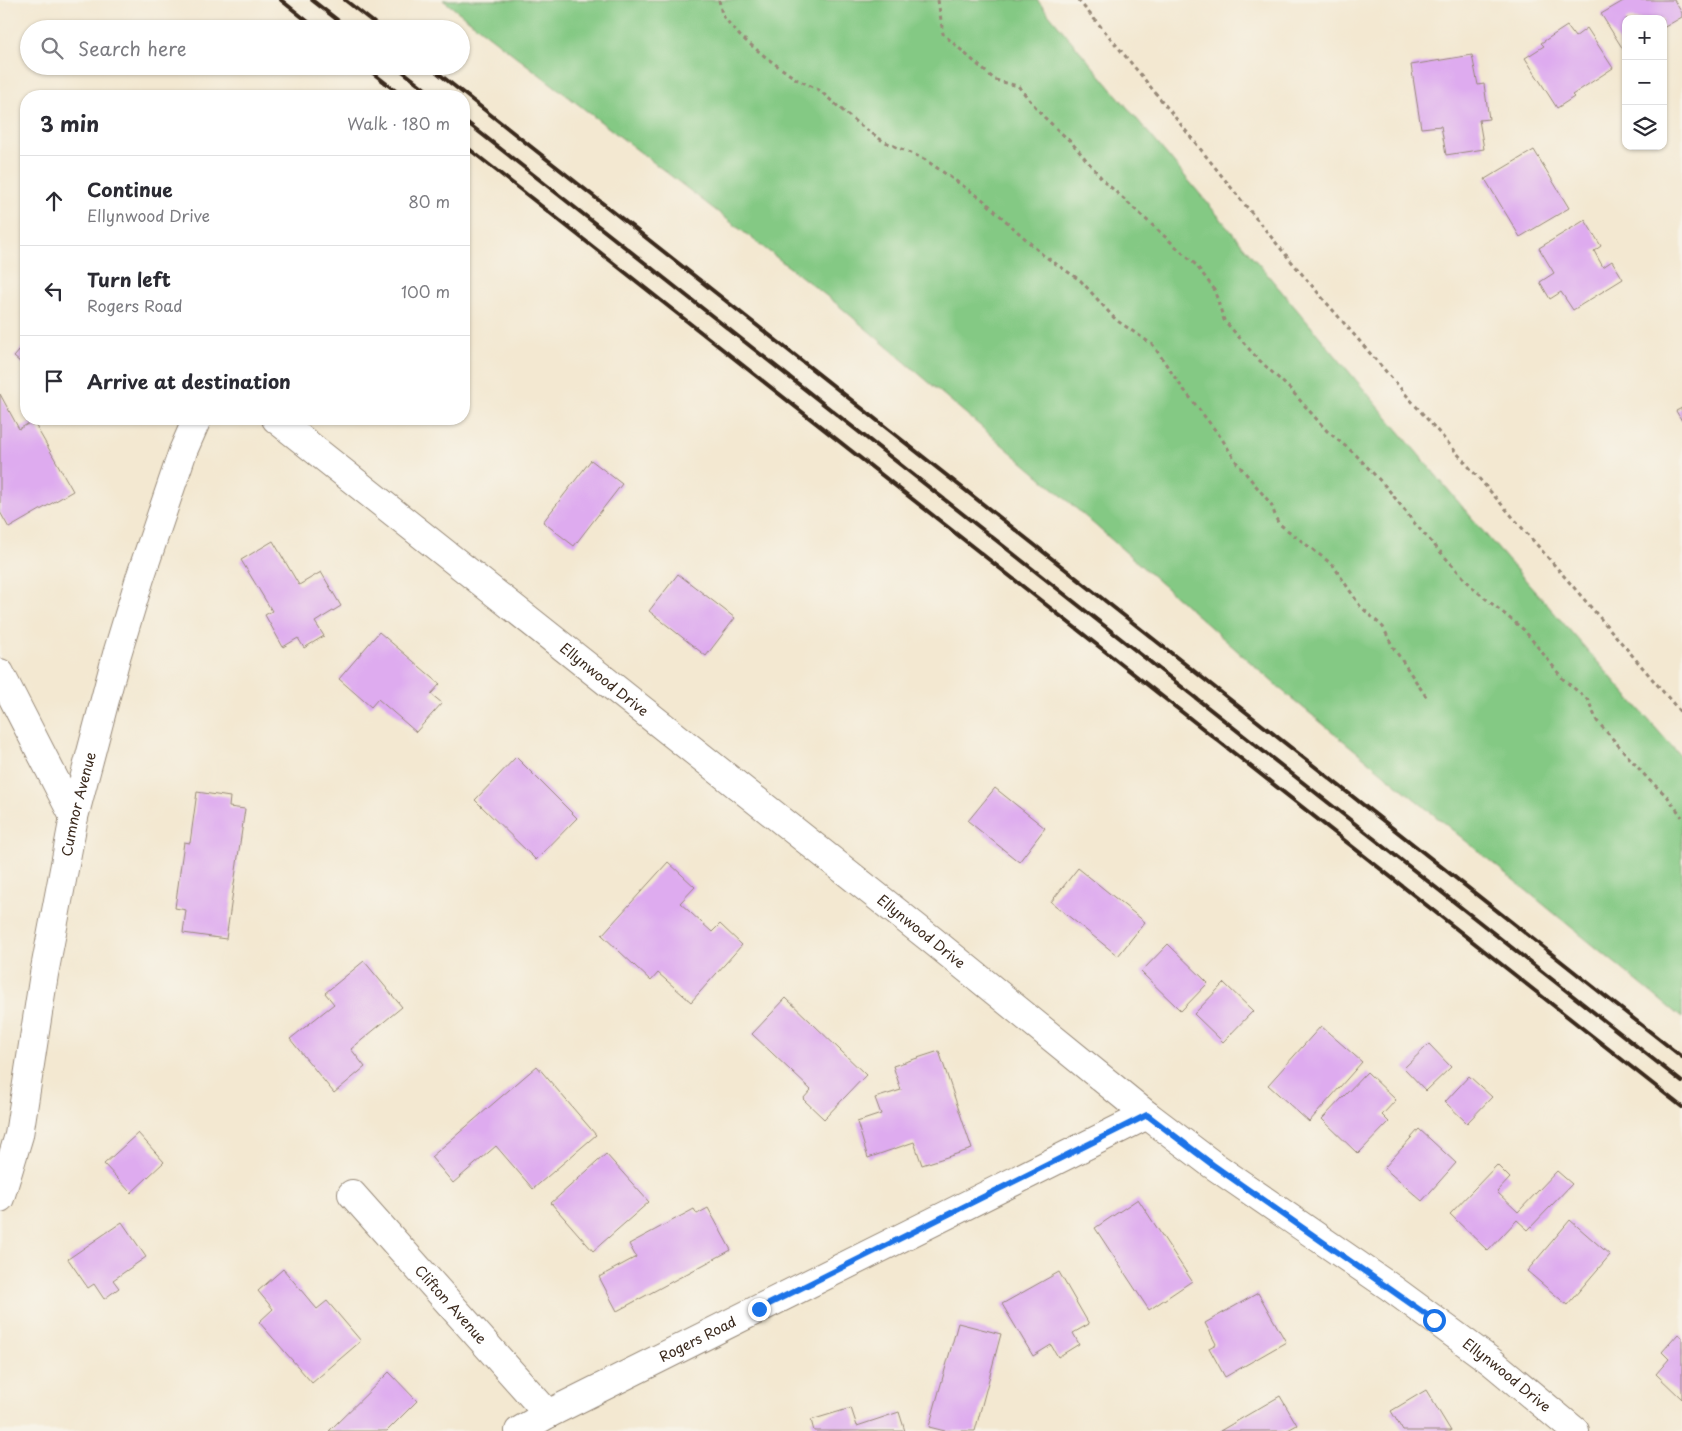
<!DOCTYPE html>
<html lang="en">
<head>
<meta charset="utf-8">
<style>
	body { margin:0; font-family:"Playpen Sans",sans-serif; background:#f2f2f3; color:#2b2b33 }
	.controls { position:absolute; right:15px; top:15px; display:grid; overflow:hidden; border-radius:10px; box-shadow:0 1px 4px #0004 }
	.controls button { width:45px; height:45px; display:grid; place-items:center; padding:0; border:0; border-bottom:1px solid #e1e1e2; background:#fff; color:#2b2b33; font:25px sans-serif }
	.stop { position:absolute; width:15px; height:15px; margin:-11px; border:4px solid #1a73e8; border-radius:50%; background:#fff }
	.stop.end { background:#1a73e8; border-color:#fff; box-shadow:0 1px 5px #0008 }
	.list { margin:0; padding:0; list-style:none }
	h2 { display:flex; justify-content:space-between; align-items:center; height:65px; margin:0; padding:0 20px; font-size:21px }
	h2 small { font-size:16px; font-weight:400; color:#7c7c81 }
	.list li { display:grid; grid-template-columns:32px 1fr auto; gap:15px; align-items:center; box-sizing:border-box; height:90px; padding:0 20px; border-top:1px solid #e1e1e2 }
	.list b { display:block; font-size:19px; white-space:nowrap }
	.list p { margin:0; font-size:16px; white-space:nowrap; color:#7c7c81 }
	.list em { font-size:16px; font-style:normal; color:#7c7c81 }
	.icon { flex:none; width:28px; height:28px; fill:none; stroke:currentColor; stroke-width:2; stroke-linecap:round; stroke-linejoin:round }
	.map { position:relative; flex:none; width:1682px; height:1431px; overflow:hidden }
	.search { position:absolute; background:#fff; box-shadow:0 1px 4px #0004; left:20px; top:20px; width:450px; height:55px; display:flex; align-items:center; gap:12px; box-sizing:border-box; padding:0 18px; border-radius:28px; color:#7c7c81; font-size:19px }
	.panel { position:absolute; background:#fff; box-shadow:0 1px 4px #0004; left:20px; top:90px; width:450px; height:335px; border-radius:20px }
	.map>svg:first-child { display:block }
	.green { fill:#84c984; stroke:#607a51 }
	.building { fill:#deabef }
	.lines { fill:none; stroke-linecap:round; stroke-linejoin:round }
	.street-casing { stroke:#978978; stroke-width:30 }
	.path { stroke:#978978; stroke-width:3; stroke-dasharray:4 4; stroke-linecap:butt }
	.street { stroke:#fff; stroke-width:28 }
	.rail { stroke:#3b2a1e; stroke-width:4 }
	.route { stroke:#1a73e8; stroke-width:6 }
	.labels { text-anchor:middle; stroke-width:4; stroke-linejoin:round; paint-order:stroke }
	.street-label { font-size:14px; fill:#3b2a1e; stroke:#f7f3e8 }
</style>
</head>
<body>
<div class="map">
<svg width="1682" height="1431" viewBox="0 0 1682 1431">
	<rect width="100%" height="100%" fill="#f7f3e8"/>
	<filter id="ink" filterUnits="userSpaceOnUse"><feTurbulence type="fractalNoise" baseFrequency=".02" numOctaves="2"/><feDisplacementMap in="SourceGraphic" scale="10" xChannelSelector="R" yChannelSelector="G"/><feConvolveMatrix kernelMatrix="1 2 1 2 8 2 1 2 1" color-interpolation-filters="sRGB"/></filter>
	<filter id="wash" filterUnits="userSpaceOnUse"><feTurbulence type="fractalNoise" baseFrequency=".0096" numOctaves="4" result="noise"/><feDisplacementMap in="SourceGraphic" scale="20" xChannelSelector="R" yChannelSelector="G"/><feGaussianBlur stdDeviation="1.12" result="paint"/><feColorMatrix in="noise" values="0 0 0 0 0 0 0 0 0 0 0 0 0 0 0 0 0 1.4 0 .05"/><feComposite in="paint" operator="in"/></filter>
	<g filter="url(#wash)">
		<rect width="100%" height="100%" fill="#f3e8d1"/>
		<!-- green -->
		<path class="green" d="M443,0H1037L1492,542L1682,758V1018L1284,692L1053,488L837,304Z"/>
		<g id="blocks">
			<!-- building -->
			<path class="building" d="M1625,0H1674L1682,13V17L1663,28V19H1626V54L1601,14Z
				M1567,26L1575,37L1587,28L1613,68L1572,95L1574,97L1557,108L1525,58L1544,46L1541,43Z
				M1472,55L1478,85L1484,84L1489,119L1479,120L1484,149L1446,155L1441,126L1421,128L1411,65Z
				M1534,150L1569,208L1520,237L1485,179Z
				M1585,220L1601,246L1594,251L1603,267L1612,261L1623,279L1573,310L1561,292L1550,299L1540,282L1554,273L1539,248Z
				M26,343V367L14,357Z
				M0,394L19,429L33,421L73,491L9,528L0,512Z
				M1682,408V421L1676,411Z
				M591,460L622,484L574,546L543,522Z
				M273,541L299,585L321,572L341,606L315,622L324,636L304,648L298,638L283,647L265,615L272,611L241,560Z
				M678,574L735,618L706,656L649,611Z
				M379,632L440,684L431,694L442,703L416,732L378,699L371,707L339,679Z
				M516,757L577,818L536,860L475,800Z
				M995,788L1045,828L1019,862L968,821Z
				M197,792L230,797L229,807L245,809L226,939L183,933L186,910L175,908L184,842L190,843Z
				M668,862L695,887L680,903L712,932L720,924L742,945L691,1002L658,973L651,981L602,935Z
				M1078,868L1145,922L1118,956L1051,902Z
				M1168,944L1208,983L1181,1011L1141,972Z
				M364,961L402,1007L351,1049L365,1067L334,1093L290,1039L334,1004L325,993Z
				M1224,983L1253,1011L1223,1042L1194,1014Z
				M786,998L866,1075L824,1119L803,1099L811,1090L752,1034Z
				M1321,1026L1362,1062L1309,1122L1268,1085Z
				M1429,1044L1451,1067L1426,1091L1404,1068Z
				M939,1051L972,1149L922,1165L914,1142L868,1158L857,1122L881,1114L875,1098L901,1090L893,1066Z
				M537,1066L596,1135L533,1189L496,1146L453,1183L431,1157Z
				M1367,1072L1396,1100L1382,1115L1389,1122L1358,1154L1322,1119Z
				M1469,1076L1492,1097L1467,1123L1445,1102Z
				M1419,1129L1456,1163L1422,1201L1384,1168Z
				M138,1133L164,1162L131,1193L104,1164Z
				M606,1154L649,1202L593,1251L551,1203Z
				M1497,1165L1510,1178L1497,1192L1518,1212L1557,1171L1572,1184L1528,1230L1517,1220L1488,1251L1450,1214Z
				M1138,1199L1192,1281L1149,1310L1095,1228Z
				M708,1208L731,1250L617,1311L599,1277L636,1257L629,1244L694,1209L697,1214Z
				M1570,1220L1610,1255L1567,1305L1527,1271Z
				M122,1222L146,1257L113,1280L119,1288L104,1299L94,1284L88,1288L68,1259Z
				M283,1269L317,1309L327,1301L361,1341L312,1383L259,1322L273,1309L258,1291Z
				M1059,1272L1089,1324L1073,1333L1079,1344L1058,1357L1051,1345L1033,1356L1002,1304Z
				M1258,1293L1286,1342L1225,1377L1209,1348L1216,1344L1205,1323Z
				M958,1323L1001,1334L975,1431H945L929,1427Z
				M1678,1334L1682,1337V1399L1656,1374L1669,1359L1662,1352Z
				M389,1372L417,1401L387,1431H329Z
				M1426,1390L1451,1431H1403L1391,1411Z
				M1280,1396L1297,1425L1286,1431H1220Z
				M851,1408L857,1426L899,1412L905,1431H814L811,1420Z"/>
		</g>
	</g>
	<g filter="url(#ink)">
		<use href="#blocks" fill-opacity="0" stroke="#978978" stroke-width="1"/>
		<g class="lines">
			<defs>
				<g id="street">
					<path id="s1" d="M276,419L932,940L1147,1115L1213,1165L1390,1287L1492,1362L1575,1431"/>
					<path d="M0,673L74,817"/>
					<path id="s2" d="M352,1194L548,1414"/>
					<path id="s3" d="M0,1198L19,1135L44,974L74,817L117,654L140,578L183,451L197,419"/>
					<path id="s4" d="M519,1431L548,1414L1147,1115"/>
				</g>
			</defs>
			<!-- street casing -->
			<use href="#street" class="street-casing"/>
			<!-- path -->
			<path class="path" d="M719,0L722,15L740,36L768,59L796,79L819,90L857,123L883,141L924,159L982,199L1043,255L1081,281L1116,320L1153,345L1178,382L1222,439L1237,463L1271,504L1278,523L1333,565L1360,606L1383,627L1393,647L1427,698
				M938,0L943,34L995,80L1018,86L1044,117L1072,143L1105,182L1196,265L1214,289L1224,320L1257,358L1291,390L1327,431L1356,455L1388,489L1416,525L1474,589L1524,630L1545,656L1563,679L1588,700L1597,721L1649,780L1667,796L1682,817
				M1078,0C1157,91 1229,188 1307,280C1431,425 1559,568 1682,714"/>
			<!-- street -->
			<use href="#street" class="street"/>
			<!-- rail -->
			<path class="rail" d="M281,0L317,29
				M312,0L349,29
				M345,0L382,29
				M364,66L402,96
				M396,66L434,96
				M429,66L1682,1057
				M464,120L1682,1082
				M464,145L1682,1107"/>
		</g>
	</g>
	<g class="lines" filter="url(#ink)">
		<!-- route -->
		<path class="route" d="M759,1309L1147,1115L1213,1165L1434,1320"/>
	</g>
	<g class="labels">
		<!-- street labels -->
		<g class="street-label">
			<text dy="5" stroke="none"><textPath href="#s1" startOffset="419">Ellynwood Drive</textPath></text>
			<text dy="5" stroke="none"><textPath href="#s3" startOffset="402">Cumnor Avenue</textPath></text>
			<text dy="5" stroke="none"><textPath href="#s1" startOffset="824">Ellynwood Drive</textPath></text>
			<text dy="5" stroke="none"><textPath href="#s2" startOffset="148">Clifton Avenue</textPath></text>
			<text dy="5" stroke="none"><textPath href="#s4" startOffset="201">Rogers Road</textPath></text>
			<text dy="5" stroke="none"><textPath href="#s1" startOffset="1559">Ellynwood Drive</textPath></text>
		</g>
	</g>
</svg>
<div class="controls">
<button>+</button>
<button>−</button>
<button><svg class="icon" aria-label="layers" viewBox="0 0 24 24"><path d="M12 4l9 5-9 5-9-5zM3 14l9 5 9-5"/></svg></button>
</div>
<div class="stop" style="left:1434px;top:1320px"></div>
<div class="stop end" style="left:759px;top:1309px"></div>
<div class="search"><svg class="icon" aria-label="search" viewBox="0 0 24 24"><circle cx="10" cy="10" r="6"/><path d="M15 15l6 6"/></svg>Search here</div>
<section class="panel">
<h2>3 min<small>Walk · 180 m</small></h2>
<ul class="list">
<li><svg class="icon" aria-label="ahead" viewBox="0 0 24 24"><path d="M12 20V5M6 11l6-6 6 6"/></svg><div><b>Continue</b><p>Ellynwood Drive</p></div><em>80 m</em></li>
<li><svg class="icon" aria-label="left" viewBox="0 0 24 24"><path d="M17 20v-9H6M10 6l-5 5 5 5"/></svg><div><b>Turn left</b><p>Rogers Road</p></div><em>100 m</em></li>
<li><svg class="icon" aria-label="arrive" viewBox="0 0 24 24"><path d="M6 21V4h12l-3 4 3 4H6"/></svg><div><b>Arrive at destination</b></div></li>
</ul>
</section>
</div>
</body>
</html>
